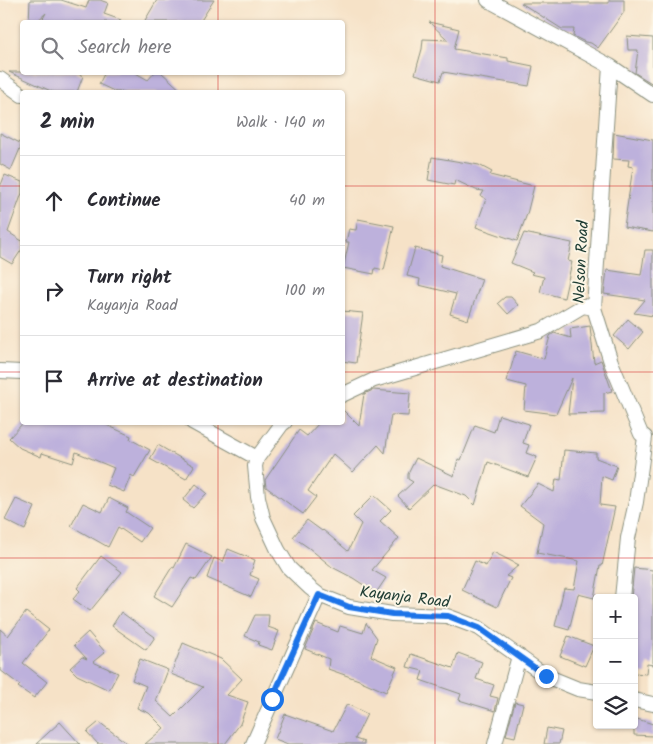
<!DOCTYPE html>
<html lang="en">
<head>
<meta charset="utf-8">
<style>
	body { margin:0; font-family:Kalam,sans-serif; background:#f2f2f3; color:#2b2b33 }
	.controls { position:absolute; right:15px; bottom:15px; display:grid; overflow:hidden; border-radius:5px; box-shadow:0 1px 4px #0004 }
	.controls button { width:45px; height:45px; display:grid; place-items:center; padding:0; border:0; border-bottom:1px solid #e1e1e2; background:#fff; color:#2b2b33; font:25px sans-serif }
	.stop { position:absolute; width:15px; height:15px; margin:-11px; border:4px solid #1a73e8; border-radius:50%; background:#fff }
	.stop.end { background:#1a73e8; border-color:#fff; box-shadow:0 1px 5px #0008 }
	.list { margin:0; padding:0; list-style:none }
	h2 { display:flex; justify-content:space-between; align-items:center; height:65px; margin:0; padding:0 20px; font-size:21px }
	h2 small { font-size:16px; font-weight:400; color:#7c7c81 }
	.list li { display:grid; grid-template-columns:32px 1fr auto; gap:15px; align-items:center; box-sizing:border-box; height:90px; padding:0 20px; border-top:1px solid #e1e1e2 }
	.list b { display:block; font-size:19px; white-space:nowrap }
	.list p { margin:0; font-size:16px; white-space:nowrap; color:#7c7c81 }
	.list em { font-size:16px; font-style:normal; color:#7c7c81 }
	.icon { flex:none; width:28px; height:28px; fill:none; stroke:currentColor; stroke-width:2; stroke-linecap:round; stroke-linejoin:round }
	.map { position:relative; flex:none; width:653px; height:744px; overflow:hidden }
	.search { position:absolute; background:#fff; box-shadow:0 1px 4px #0004; left:20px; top:20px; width:325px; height:55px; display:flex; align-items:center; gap:12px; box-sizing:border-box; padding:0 18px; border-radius:5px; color:#7c7c81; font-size:19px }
	.panel { position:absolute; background:#fff; box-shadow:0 1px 4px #0004; left:20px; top:90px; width:325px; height:335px; border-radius:5px }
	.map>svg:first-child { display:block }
	.building { fill:#bdb1dc }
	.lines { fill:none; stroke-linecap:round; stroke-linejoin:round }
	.street-casing { stroke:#8a907e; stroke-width:16 }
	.street { stroke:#fff; stroke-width:14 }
	.route { stroke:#1a73e8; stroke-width:6 }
	.grid { fill:none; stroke:#d62828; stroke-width:1; stroke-opacity:0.55 }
	.labels { text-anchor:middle; stroke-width:4; stroke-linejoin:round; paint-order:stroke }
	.street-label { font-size:16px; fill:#1f3d34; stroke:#fcf5e5 }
</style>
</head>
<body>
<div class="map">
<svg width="653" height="744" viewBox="0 0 653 744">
	<rect width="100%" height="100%" fill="#fcf5e5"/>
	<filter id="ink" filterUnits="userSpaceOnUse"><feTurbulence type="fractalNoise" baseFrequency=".02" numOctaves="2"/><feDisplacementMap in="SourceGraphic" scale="10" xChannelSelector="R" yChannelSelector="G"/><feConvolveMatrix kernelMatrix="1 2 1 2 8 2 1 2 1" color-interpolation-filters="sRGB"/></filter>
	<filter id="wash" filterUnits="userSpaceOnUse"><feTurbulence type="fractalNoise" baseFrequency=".0096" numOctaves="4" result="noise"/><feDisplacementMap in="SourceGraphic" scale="20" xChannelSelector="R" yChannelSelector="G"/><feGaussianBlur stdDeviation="1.12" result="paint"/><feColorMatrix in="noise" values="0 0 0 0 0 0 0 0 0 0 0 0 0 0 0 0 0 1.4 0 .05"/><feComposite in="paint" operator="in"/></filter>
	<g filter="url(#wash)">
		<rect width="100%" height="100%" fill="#f6e2c7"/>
		<g id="blocks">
			<!-- building -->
			<path class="building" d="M30,0H61L86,8L89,0H100L108,3L104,14L121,20L120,22H41L46,13L36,22H29Z
				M157,0H214L200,22H144Z
				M609,0H624V12L598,48L591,43L585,42L573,36L574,29H562L521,3H609Z
				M429,22L459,29L454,49L508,58V61L533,66L529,86L443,72L440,81L415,74L422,49L423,39L448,40Z
				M627,36L653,38V84L635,73L638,50H628Z
				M9,72H75L83,76L77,92H53Z
				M105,72H134L148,80L155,72H161L183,92H116L99,84Z
				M0,133L22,144L11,170L0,164Z
				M614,133L653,140V232L624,227L633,167L628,166L629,160L613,159Z
				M432,157L479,165L492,172L490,175L534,186L527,214L517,241L476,227L486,199L481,196L484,191L476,190L455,180L454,185L428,180Z
				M5,175L22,182V193L8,232L22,241V249L12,264L0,257V187Z
				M358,219L394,226L384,270L375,268L374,274L343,268L349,242H346L349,229L356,230Z
				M524,233L572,243L568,261L572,262L564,298L540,292L544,277L531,274L533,272L511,263Z
				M415,248L442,255L440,266L482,279L468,320L450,314L456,294L419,285L420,279L407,276Z
				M645,250H653V316L634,313L645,300L604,294L607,270L641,275Z
				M505,297H511L518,305L508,314L498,303Z
				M342,311L363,313L356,363L342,361Z
				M628,319L643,332L629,349L614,336Z
				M590,326L594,363L601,360L612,391L604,393V413L568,414L572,378L556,414L524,410L526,386L507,381L516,351L544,359L550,336L554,333L571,338L570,329Z
				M373,390L410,393L408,416L391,415L385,453L378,445L353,472L333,454L308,491L316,497L303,514L266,487L265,480L299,430L307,436L320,422H342V409L359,426L364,394Z
				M499,415L529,424L523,443L529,445L526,453L537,457L528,477L488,462L475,505L466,496L434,484L409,508L398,496L413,482L408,479V474L416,458L454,476L458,459L461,460L475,425L494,432Z
				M24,422H100L131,436L130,439L150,450L134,477L131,475L124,492L107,485L114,468L76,452L73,463L42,453L41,457L20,448L9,438Z
				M158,445L194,466L186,479L150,459Z
				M564,450L596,453V458L617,466L612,480L602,476L600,505L615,507L602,566H600L594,598L578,594L569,630L555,626L564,588L574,589L579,561L537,553L543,523L520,506L538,484L554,492L556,479L561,480Z
				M196,484L207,493L193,508L183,500Z
				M374,495L391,510L380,521L399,538L372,570L386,578L376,593L353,578L332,567L309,548L293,537L307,520L322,531L323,530L348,551L361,524L353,516Z
				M109,498L128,508L126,512L150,528L140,542L118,527L108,547L71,526L83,503L102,512Z
				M16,499L35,507L25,530L5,520Z
				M186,544L212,557L196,580L191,578L172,607L154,596L172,567L174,568Z
				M228,549L255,560L250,575L259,579L251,597L207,578L214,558L223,562Z
				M493,552L519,565L506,576L511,578L497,607L462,590L475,561L486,566Z
				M101,556L122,572L90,611L73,599L80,591L77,588Z
				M634,568L653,570V665L647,664L646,674L634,673V598H631Z
				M26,612L49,630L23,663L47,682L34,698L18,687L20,685L0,670V629L8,636Z
				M121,612L155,637L146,650L112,626Z
				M255,615H269L268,627L279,631L272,650L258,645L259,642L245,636Z
				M316,623L338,632L340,626L363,633L366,623L377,638L371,656L397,667L386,692L359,680L328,669L329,659L305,649Z
				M88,632L105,652L93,662L118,673L109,690L77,675L70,668L82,657L87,659L74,645Z
				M568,636L594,646L585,666L560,656Z
				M183,643L221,659L242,679L227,695L248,702L240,724L225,744H145L164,728L149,713L137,708L146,686L132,680L140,659L168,670L156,701L173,717L203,687L171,674Z
				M458,653L482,662L476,679L494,685L490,696L498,698L495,711L459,700L461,694L420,680L423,671L407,667L411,654L453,668Z
				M515,702L523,704L515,737L506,735Z
				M347,704L367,714L355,739L364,742V744H288L275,739L285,714L333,731Z
				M634,718L653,724V736L634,735Z
				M60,722L80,744H36Z
				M99,722L128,744H98L87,732Z
				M547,728L562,731L559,744H544Z"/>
		</g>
	</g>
	<g filter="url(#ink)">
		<use href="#blocks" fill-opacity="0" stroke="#8a907e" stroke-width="1"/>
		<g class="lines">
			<defs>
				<path id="street" d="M488,0L610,66L653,95
					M610,66L594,308L611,362L641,434L645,437L636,502L628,538L622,598
					M0,79L22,95
					M0,371L22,372
					M342,395L374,380L541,331L583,306L594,308
					M192,422L257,458
					M285,422L282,424L257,458L255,466L258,497L263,518L278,550L289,568L310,588L319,595L349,607L392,614L447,616L479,628L546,676L578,689L597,692
					M634,700L653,704
					M253,744L319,595
					M495,744L519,656"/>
			</defs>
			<!-- street casing -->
			<use href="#street" class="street-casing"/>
			<!-- street -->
			<use href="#street" class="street"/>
		</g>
	</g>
	<g class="lines" filter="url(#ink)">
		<!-- route -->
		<path class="route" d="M272,699L319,595L349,607L392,614L448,616L479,628L546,676"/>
	</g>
	<!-- grid -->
	<path class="grid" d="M218,0V22M435,0V744M218,72V92M0,186H22M342,186H653M0,372H22M342,372H653M218,422V744M0,558H653"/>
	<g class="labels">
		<!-- street labels -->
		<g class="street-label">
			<text transform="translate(580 262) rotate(-87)" y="6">Nelson Road</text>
			<text transform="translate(405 596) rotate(7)" y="6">Kayanja Road</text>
		</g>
	</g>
</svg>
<div class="controls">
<button>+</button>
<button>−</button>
<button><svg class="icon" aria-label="layers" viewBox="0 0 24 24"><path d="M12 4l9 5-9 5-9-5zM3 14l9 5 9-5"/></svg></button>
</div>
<div class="stop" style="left:272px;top:699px"></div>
<div class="stop end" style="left:546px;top:676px"></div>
<div class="search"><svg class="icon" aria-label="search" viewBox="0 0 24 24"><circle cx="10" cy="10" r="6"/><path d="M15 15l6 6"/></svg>Search here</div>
<section class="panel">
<h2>2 min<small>Walk · 140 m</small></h2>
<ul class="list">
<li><svg class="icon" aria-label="ahead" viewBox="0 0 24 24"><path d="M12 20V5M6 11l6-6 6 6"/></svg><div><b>Continue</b></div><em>40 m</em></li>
<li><svg class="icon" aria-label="right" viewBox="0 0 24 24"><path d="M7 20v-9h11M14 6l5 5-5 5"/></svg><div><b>Turn right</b><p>Kayanja Road</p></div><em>100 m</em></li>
<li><svg class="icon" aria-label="arrive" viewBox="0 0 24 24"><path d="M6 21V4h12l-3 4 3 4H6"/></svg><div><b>Arrive at destination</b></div></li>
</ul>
</section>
</div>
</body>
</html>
